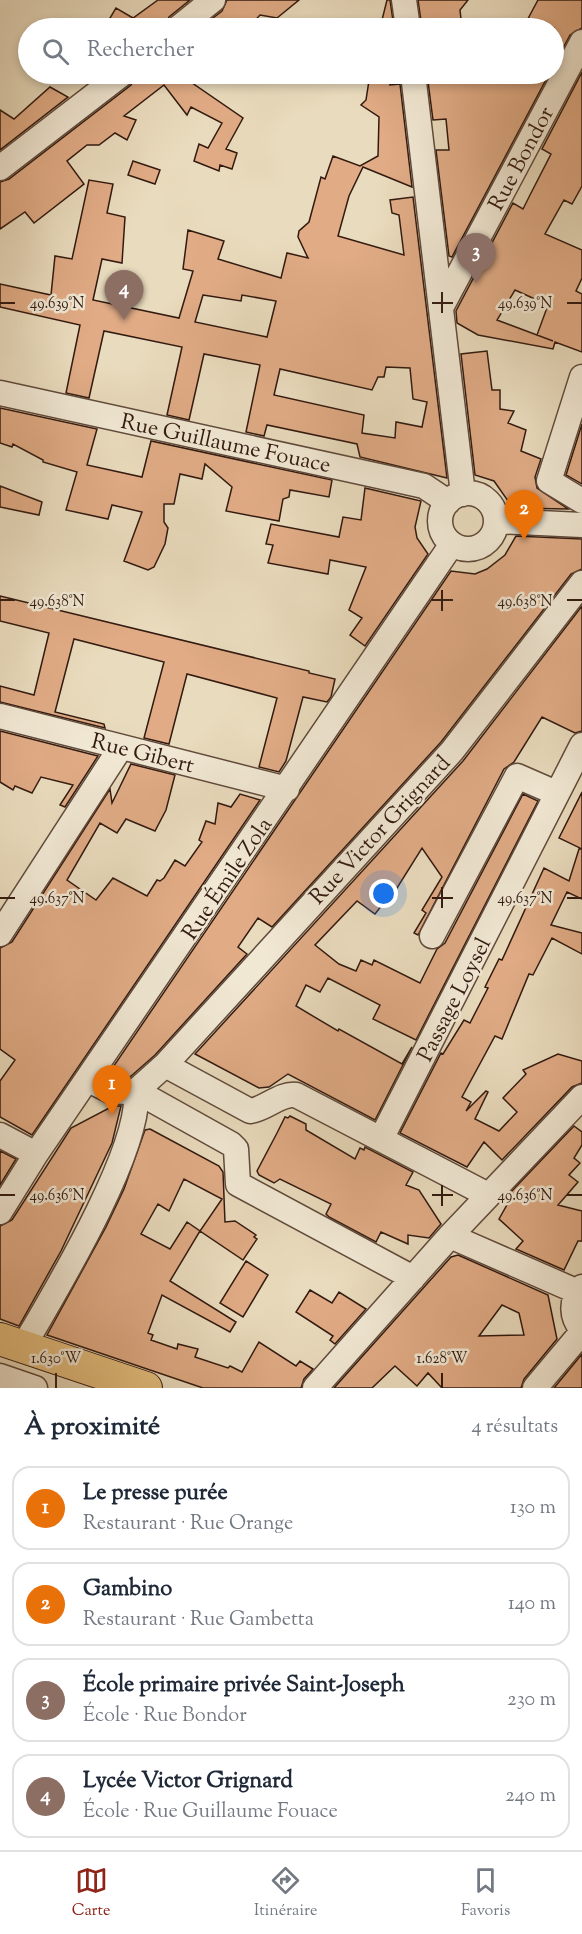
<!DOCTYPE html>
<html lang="fr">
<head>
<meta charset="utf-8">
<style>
	body { margin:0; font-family:"Sorts Mill Goudy",serif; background:#f6f6f7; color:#1f2937 }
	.you { position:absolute; left:384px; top:894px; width:21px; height:21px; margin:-15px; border:4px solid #fff; border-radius:50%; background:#1a73e8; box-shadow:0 0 0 9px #1a73e833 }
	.badge { display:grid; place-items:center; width:39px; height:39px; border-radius:50%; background:#8f2418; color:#fff; font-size:20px; font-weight:700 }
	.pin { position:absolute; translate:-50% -50px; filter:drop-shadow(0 2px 3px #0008) }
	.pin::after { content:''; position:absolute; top:32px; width:21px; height:18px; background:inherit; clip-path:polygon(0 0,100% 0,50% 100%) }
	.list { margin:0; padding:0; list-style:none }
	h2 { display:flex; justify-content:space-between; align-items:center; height:78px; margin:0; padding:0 24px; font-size:26px }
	h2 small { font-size:20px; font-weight:400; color:#747a83 }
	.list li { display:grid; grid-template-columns:39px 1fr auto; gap:18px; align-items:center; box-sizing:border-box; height:84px; margin:0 12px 12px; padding:0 12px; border:2px solid #e0e1e3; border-radius:18px }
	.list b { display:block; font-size:22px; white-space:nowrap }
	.list p { margin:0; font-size:20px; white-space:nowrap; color:#747a83 }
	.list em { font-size:20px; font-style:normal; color:#747a83 }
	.icon { flex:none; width:33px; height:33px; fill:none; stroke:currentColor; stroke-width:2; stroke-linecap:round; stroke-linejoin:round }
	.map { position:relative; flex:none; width:582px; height:1388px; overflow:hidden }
	.search { position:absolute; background:#fff; box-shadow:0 3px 9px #0003; left:18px; right:18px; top:18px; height:66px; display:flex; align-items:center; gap:15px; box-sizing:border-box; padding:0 21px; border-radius:33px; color:#747a83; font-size:22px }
	.sheet { height:462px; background:#fff }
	nav { display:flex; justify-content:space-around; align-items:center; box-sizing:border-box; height:84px; border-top:2px solid #e0e1e3; background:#fff; font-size:16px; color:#747a83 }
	nav a { display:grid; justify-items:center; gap:3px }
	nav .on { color:#8f2418 }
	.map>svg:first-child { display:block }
	.building { fill:#e0ab85; stroke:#321a10; stroke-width:1.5; fill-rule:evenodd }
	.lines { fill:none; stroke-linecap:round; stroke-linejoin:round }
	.minor-casing { stroke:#604a3b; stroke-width:27 }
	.major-casing { stroke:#321a10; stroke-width:34 }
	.minor { stroke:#f1e8d4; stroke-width:24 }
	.major { stroke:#e4be7e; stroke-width:32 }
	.ticks { fill:none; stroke:#321a10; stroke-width:2 }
	.labels { text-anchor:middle; stroke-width:5; stroke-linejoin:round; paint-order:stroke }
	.street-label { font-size:22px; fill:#321a10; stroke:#f1e8d4 }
	.ticks-label { font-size:15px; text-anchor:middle; fill:#321a10; stroke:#f1e8d4; stroke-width:5; stroke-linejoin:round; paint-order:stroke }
</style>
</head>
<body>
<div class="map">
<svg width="582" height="1388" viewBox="0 0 582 1388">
	<rect width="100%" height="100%" fill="#e9dbbd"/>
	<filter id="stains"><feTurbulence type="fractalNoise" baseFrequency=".00333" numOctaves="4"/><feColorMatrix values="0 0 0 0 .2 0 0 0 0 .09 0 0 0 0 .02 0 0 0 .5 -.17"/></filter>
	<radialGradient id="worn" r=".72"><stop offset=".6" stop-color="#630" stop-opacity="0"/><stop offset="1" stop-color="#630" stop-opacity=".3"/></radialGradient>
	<!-- building -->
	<path class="building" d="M158,0H190L169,17L164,28H104L116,8L133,18Z
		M227,0H299L277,18L260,15L248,28H200L222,11Z
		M387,0H390L394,28H380Z
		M418,0H468L460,10L462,28H422Z
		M538,0H582V28L570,35L554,65V28H523Z
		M582,72V186L572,204L564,200L545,234L582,250V278L576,291L582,294V352L555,342L553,349L478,335L457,323L456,311L513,203L523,209L530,195L551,154L542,149ZM515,290L548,305L537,335L553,341L497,320Z
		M136,74H179L243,118L226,149L237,153L232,169L220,165L219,171L194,161L199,144L208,148L222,123L191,107L187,115L164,85L124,116L136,120L127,140L115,133L99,145H87L67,161L84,184L34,223L25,212L0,229V182L9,179L131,85Z
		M370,74H389L390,85L400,84L412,187L363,167L349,196L338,236L404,255L399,215L392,213L390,200L413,197L447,478L360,457L357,444L267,425L264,436L246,432L260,365L204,354L189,420L167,415L182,347L104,331L89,398L66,393L80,325L0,307V284L51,295L55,256L72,259L89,180L113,184L107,213L125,217L122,263L102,259L93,300L179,318L193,271L183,269L188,230L224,241L218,259L281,278L287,253L308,258L298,237L299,231L309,222L321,177L325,179L333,156L360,166L378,156L379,117L361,105L366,100ZM203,295L241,301L242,295L276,301L267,337L195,322ZM386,367L410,368L413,399L427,402L422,427L396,422L395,438L362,433L364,415L274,395L280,369L372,390L378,377H384Z
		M427,74H448L449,79L484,74H549L452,257L449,256L436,150H449L446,119L433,120Z
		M50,87L68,97L0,150V110L14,119Z
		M133,161L160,170L155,184L128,175Z
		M487,351L492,390H500V409L514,411L508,423L526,430L521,451L541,459L535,477L537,488L568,509L513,508L494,481L475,475L461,354Z
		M0,408L97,429L87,465L142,477L151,441L332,480L329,497L290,490L289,497L283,499L279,521L226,511L232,487L205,464L202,479L180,474L174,504H164V522L168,528L165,544L154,567L148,570L124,561L142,512L112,505L108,519L66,510L77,472L43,462V460L13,444L12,447L0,443Z
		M582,424V484L566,475Z
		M0,486L42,502L39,515L0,507Z
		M365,488L421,501L415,527L417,538L428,554L365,646L350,635L362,618L349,610L366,567L330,560L328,574L268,563L273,545L266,544L271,524L339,537L343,517L361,520Z
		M516,536L582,539V569L571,574L441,742L272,927L258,918L238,947L247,954L155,1055L130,1077L116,1078L109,1073L451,571L475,574L487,569L505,555Z
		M0,596L309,671V673L335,679L331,697L327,702L303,697L286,761L279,772L259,767L277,698L187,674L169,744L144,738L164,662L74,639L55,712L104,724L105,728L0,702V686L34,695L49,633L0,621Z
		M582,606V731L575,733L542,717L514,762L504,769L418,935L414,933L426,913L422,910L442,877L422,848L392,896L390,895L375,914L357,901L315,945L339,964L356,971L361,960L372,965L374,960L420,983L437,949L445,943L523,794L538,801L416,1040L373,1019L380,1005L328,978L320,992L306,985L296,1006L338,1031L339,1029L402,1064L412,1047L375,1120L288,1074L269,1087L259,1088L195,1054L463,761Z
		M0,731L98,756L65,807L60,805L73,785L41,777L32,793L15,786L13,790L0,782Z
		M131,764L175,775L166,810L155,831L126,819L117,833L100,823L67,880L96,900L113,878L147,896L157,880L160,881L164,878L175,860L185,866L202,842L199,840L206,821L215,824L218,803L231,807L240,794L260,800L32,1135L0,1117V1081L15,1060L0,1049V948L12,942L110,789L112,803Z
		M582,792V849L559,838Z
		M579,849H582V899L567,892L551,925L582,933V954L552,938L533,975L529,974L502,1039L495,1036L462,1097L471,1102L466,1111L486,1091L488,1092L475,1119L499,1131L517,1112L503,1098L526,1074L523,1070L558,1054L582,1061V1083L572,1087L502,1160L484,1142L467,1167L400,1133L441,1053L443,1054L464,1020L470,1023L488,988L485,987L499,959L502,960L544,868L569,881Z
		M113,1106H121L112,1143L61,1251L19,1326L0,1319V1226L12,1220L71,1128Z
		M290,1116L306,1124V1130L355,1159L360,1148L364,1150L365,1147L413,1172L406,1185L419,1190L441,1224L429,1238L408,1235V1244L381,1232L376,1242L329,1217L326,1214L331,1204L280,1179L274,1183L259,1175L257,1171L277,1133L285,1117L288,1118Z
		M574,1126L582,1132V1145L574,1158L580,1163L569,1175L578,1182L558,1205L582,1211V1241H578L564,1270L516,1249L523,1241L499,1219L512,1196L509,1194Z
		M150,1129L219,1166L223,1172L225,1222L235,1221L256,1235L254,1237L257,1239L243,1260L200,1231L222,1199L184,1179L169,1211L158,1204L141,1234L170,1249L187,1222L200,1231L170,1281L236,1322L230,1332L162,1295L148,1333L153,1335L151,1340L177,1349L178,1344L198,1349L195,1357L228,1368L230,1366L242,1372L259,1342L296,1366L300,1361L313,1369L304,1379L301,1388H203L47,1335L106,1227L124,1189L145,1130Z
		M0,1151L16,1159L0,1185Z
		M458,1255L548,1295L557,1339L524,1379L521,1388H442L428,1373L417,1386L395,1366L372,1388H334L451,1257ZM502,1305L519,1313L524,1335L479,1336Z
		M246,1261L268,1275L243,1317L220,1303Z
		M310,1290L332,1303L339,1292L366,1309L335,1344L330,1340L333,1336L296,1312Z
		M582,1354V1388H554Z"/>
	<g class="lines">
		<defs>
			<path id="minor" d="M404,0L408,28
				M178,28L213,0
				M413,74L463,494
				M0,168L122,74
				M442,306L582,42
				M582,377L549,481L582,501
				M0,393L397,480L424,486L448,502
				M440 521a28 28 0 1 1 56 0a28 28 0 1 1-56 0Z
				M496,521L582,525
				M0,716L287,789
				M0,934L121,747
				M432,936L517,776L556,793
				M165,1065L250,1111C266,1109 280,1093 296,1095L488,1195
				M88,1080L113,1092L136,1091L231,1144L236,1149L238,1184L413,1278
				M136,1091L165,1065L452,751L582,583
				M0,1135L36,1154
				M381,1139L582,745
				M0,1212L36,1154L452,544
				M450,1236L578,1292
				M582,1287C570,1301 571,1317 582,1330
				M23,1347C54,1294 142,1149 136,1091
				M0,1376L35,1388
				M315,1388L450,1236L582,1097
				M535,1388L582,1332"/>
			<path id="major" d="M0,1339L146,1388"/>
		</defs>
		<!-- minor casing -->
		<use href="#minor" class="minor-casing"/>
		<!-- major casing -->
		<use href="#major" class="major-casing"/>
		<!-- minor -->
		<use href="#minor" class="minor"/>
		<!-- major -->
		<use href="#major" class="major"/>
	</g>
	<!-- ticks -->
	<path class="ticks" d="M442,292V313M0,303H15M432,303H453M567,303H582M442,590V611M0,600H15M432,600H453M567,600H582M442,887V908M0,898H15M432,898H453M567,898H582M442,1185V1206M0,1195H15M432,1195H453M567,1195H582M56,1373V1388M442,1373V1388"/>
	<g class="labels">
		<!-- street labels -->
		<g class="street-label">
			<text transform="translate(520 158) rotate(-62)" y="8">Rue Bondor</text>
			<text transform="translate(226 442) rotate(12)" y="8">Rue Guillaume Fouace</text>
			<text transform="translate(143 752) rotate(14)" y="8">Rue Gibert</text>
			<text transform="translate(379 829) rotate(-47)" y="8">Rue Victor Grignard</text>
			<text transform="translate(226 878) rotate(-56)" y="8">Rue Émile Zola</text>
			<text transform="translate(453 999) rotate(-63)" y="8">Passage Loysel</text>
		</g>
	</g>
	<g class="ticks-label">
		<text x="57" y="308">49.639°N</text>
		<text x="525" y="308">49.639°N</text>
		<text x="57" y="606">49.638°N</text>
		<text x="525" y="606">49.638°N</text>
		<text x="57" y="903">49.637°N</text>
		<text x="525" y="903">49.637°N</text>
		<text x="57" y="1200">49.636°N</text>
		<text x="525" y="1200">49.636°N</text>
		<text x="56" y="1363">1.630°W</text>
		<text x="442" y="1363">1.628°W</text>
	</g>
	<rect width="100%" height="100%" filter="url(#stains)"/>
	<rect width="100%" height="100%" fill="url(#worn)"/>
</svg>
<div class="you"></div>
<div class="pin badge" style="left:112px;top:1115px;background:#e8710a">1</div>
<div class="pin badge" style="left:524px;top:540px;background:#e8710a">2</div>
<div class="pin badge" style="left:476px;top:283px;background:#8d6e63">3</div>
<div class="pin badge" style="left:124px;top:320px;background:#8d6e63">4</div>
<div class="search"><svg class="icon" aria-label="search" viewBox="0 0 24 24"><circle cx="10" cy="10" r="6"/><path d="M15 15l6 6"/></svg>Rechercher</div>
</div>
<section class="sheet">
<h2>À proximité<small>4 résultats</small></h2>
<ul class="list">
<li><span class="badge" style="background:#e8710a">1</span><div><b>Le presse purée</b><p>Restaurant · Rue Orange</p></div><em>130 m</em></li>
<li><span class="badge" style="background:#e8710a">2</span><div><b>Gambino</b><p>Restaurant · Rue Gambetta</p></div><em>140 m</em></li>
<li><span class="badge" style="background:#8d6e63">3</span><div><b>École primaire privée Saint-Joseph</b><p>École · Rue Bondor</p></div><em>230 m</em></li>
<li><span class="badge" style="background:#8d6e63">4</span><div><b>Lycée Victor Grignard</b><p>École · Rue Guillaume Fouace</p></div><em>240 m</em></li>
</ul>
</section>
<nav>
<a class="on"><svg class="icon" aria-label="map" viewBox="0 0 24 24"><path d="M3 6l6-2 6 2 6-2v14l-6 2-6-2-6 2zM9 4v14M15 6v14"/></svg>Carte</a>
<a><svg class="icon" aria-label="directions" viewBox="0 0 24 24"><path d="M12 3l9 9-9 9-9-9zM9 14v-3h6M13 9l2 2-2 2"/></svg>Itinéraire</a>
<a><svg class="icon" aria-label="saved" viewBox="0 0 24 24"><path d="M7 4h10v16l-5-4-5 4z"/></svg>Favoris</a>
</nav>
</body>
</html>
